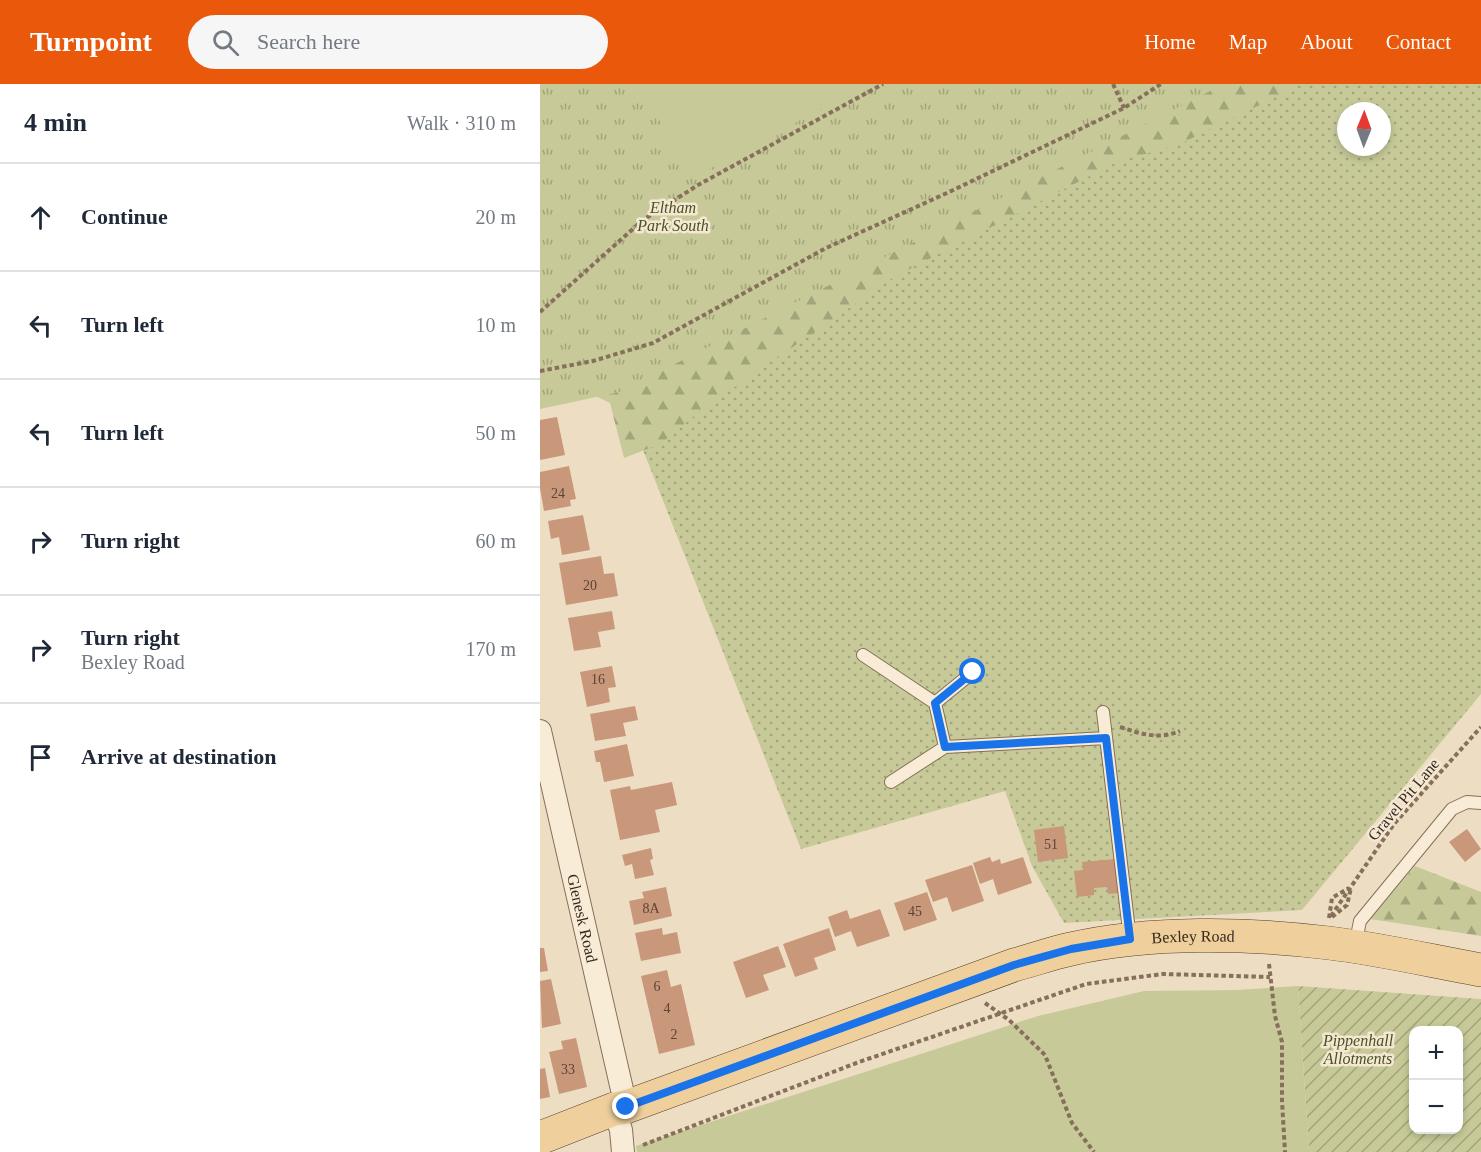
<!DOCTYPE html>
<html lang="en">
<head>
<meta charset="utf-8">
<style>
	body { margin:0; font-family:Georgia,serif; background:#f6f6f7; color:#1f2937 }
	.controls { position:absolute; right:18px; bottom:18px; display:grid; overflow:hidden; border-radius:12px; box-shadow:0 3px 9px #0003 }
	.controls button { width:54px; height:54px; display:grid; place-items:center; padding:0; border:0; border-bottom:2px solid #e0e1e3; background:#fff; color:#1f2937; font:30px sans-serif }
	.compass { position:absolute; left:797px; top:18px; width:54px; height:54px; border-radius:50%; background:#fff; box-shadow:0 3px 9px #0003; rotate:1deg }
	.stop { position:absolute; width:18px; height:18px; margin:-14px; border:4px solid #1a73e8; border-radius:50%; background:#fff }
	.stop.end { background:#1a73e8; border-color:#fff; box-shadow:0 2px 6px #0008 }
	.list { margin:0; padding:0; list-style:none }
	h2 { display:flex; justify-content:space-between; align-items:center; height:78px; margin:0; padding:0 24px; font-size:26px }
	h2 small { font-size:20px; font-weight:400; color:#747a83 }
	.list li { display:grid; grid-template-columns:39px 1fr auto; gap:18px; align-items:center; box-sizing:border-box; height:108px; padding:0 24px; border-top:2px solid #e0e1e3 }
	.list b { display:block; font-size:22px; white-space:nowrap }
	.list p { margin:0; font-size:20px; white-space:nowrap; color:#747a83 }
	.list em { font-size:20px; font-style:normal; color:#747a83 }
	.icon { flex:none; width:33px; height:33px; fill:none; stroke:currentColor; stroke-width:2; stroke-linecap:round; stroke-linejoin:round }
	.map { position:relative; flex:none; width:941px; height:1068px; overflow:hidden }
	header { display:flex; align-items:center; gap:36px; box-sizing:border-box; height:84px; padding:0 30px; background:#ea580c; color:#fff }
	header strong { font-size:28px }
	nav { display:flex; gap:33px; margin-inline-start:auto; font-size:21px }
	.search { width:420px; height:54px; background:#f6f6f7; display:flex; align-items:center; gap:15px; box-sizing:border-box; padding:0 21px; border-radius:33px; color:#747a83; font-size:22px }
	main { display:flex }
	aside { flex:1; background:#fff }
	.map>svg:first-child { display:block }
	.grass { fill:url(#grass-dots); fill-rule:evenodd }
	.forest { fill:url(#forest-firs) }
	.park { fill:url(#park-tufts) }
	.garden { fill:url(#garden-furrows); fill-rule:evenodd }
	.pitch { fill:#c7ca98 }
	.building { fill:#c9977a }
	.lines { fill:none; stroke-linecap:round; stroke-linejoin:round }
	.service-casing { stroke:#866f5b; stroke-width:14 }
	.minor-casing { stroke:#866f5b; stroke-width:24 }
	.primary-casing { stroke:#543e2f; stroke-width:34 }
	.path { stroke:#866f5b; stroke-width:4; stroke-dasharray:4.5 3; stroke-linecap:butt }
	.service { stroke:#f8ecd6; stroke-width:12 }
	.minor { stroke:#f8ecd6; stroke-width:22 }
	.primary { stroke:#efd09c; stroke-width:33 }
	.route { stroke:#1a73e8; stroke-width:8 }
	.labels { text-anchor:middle; stroke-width:5; stroke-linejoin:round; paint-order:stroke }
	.number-label { font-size:14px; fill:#5c4435 }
	.park-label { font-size:16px; font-style:italic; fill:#4a5225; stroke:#f4e8d3 }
	.street-label { font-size:16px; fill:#37291e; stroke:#f4e8d3 }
</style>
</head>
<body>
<header>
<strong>Turnpoint</strong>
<div class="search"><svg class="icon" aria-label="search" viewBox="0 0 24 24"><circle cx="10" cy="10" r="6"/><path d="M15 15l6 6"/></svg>Search here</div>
<nav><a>Home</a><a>Map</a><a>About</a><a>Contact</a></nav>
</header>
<main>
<aside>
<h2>4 min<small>Walk · 310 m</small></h2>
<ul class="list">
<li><svg class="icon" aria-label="ahead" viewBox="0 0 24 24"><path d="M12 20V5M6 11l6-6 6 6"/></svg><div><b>Continue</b></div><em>20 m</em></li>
<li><svg class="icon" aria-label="left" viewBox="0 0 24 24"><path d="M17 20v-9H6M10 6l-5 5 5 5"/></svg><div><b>Turn left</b></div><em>10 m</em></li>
<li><svg class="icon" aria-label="left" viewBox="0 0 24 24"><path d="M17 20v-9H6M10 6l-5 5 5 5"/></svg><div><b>Turn left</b></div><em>50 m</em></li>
<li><svg class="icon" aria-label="right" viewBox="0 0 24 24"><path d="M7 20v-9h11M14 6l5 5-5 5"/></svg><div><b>Turn right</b></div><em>60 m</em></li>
<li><svg class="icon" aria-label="right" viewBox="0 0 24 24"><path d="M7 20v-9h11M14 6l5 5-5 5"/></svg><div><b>Turn right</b><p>Bexley Road</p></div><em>170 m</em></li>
<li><svg class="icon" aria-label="arrive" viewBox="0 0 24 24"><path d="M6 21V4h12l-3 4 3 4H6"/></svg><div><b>Arrive at destination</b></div></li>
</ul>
</aside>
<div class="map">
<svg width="941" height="1068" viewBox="0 0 941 1068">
	<defs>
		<pattern id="grass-dots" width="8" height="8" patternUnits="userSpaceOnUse" patternTransform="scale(1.5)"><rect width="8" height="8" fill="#c7ca98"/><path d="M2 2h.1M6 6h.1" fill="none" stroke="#a2a47b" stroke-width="1.8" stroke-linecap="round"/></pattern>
		<pattern id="forest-firs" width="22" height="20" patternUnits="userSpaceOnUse" patternTransform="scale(1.5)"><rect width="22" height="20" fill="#c7ca98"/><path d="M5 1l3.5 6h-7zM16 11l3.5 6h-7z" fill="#a2a47b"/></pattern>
		<pattern id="park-tufts" width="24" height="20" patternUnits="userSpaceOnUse" patternTransform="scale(1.5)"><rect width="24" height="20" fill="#c7ca98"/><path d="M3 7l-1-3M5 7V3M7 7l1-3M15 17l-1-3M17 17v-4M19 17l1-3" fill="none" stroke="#a2a47b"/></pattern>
		<pattern id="garden-furrows" width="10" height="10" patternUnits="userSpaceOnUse" patternTransform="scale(1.5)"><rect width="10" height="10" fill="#c7ca98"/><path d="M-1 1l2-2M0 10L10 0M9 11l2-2" fill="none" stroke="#a2a47b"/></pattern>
	</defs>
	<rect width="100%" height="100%" fill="#eddec3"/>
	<!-- grass -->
	<path class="grass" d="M684,0H941V610L762,826L524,839L492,782L465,707L261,765L80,308ZM806,27H842V63H806Z"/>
	<!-- forest -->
	<path class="forest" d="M530,0H762L640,60L577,78L354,193L163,325L120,360L84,374L70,319L0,285V263Z
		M875,782L941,808V852L830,835Z"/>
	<!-- park -->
	<path class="park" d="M0,0H684L80,308L0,325Z"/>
	<!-- garden -->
	<path class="garden" d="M758,902L941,915V1068H769ZM874,946H918V1046H874Z"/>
	<!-- pitch -->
	<path class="pitch" d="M100,0H327L151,95Z
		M758,902L769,1068H97L96,1062L498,932L604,907L697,906Z"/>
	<!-- building -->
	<path class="building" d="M17,333L25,371L0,376V336Z
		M29,382L36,415L30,416L31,422L4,427L0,404V388Z
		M43,431L50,466L22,471L19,453L11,455L8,437Z
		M61,472L64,490L74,489L78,512L26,521L19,479Z
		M72,527L75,545L58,548L61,563L34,567L28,534Z
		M72,582L76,603L68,604L70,618L47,623L40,588Z
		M95,622L98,636L83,639L86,652L55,657L50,630Z
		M87,660L94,692L64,698L60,678H56L54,667Z
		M132,698L137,721L115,726L120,748L80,756L70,706L90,702L91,706Z
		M524,742L528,774L498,778L494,746Z
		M927,745L941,765L925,778L909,758Z
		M111,764L113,775L110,776L114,791L95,795L92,780L85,782L82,771Z
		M450,773L452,778L460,775L461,780L483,773L492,799L458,811L453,795L440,800L433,779Z
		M576,775L579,809L568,810L567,803L554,804V811L537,813L534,787L543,786L542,778Z
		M432,781L444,817L412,828L407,813L393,818L385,796Z
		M126,803L132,832L94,841L89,817L104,814L102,808Z
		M387,808L397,836L364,847L354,819Z
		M340,825L350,852L317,863L311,847L295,853L288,833L307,826L310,835Z
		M122,844L123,851L137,848L141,869L101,877L95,849Z
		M289,844L296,866L274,874L278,885L255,893L243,860Z
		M238,862L246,883L223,891L229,906L206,914L193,878Z
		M0,864H4L8,887L0,888Z
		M127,886L131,903L141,900L155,961L119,970L101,892Z
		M11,895L21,940L2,944L0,897Z
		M36,954L47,1003L19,1010L9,968L23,965L21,957Z
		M5,984L10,1013L0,1015V985Z"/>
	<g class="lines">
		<defs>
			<path id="service" d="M323,571L395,619L405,663
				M395,619L433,588
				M563,628L590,855
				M351,698L405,663L566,654
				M815,862L820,837L912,725L927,718L941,719"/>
			<g id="minor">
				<path id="s1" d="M0,647L86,1023"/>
				<path d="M74,1025L81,1046L83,1068"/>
			</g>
			<g id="primary">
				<path id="s2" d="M0,1054L74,1025L86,1023L474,881C493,876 512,869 531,865C610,847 708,849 789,859C840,865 891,877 941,886"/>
			</g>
		</defs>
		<!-- service casing -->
		<use href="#service" class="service-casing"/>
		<!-- minor casing -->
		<use href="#minor" class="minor-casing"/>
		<!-- primary casing -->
		<use href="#primary" class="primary-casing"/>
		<!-- path -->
		<path class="path" d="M573,0L584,24
			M0,228L103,136L158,101L343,0
			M0,287L53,277L113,259L286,164L407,109L584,24L621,0
			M580,643C602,650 618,656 640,647
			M791,832L854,740L941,643
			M792,833L807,821L811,804
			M789,834L792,814L809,804
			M729,880L735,932L742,958V1017L745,1068
			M445,919L469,936L505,971L532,1039L554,1068
			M103,1061L319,978L546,900L623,890L730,893"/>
		<!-- service -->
		<use href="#service" class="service"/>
		<!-- minor -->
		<use href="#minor" class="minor"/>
		<!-- primary -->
		<use href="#primary" class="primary"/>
	</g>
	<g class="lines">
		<!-- route -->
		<path class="route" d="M86,1023L474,881L531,865L590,855L566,654L405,663L395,619L433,588"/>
	</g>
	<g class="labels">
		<!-- number labels -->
		<g class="number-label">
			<text x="18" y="414">24</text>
			<text x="50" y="506">20</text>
			<text x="58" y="600">16</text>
			<text x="511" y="765">51</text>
			<text x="111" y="829">8A</text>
			<text x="375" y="832">45</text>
			<text x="117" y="907">6</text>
			<text x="127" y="929">4</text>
			<text x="134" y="955">2</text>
			<text x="28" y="990">33</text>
		</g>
		<!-- park labels -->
		<g class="park-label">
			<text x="133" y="129">Eltham<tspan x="133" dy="18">Park South</tspan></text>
			<text x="818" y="962">Pippenhall<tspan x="818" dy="18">Allotments</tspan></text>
		</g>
		<!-- street labels -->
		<g class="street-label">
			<text transform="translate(863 715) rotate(-50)" y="6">Gravel Pit Lane</text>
			<text dy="6" stroke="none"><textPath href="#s1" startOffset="192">Glenesk Road</textPath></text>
			<text dy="6" stroke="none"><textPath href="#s2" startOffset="687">Bexley Road</textPath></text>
		</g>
	</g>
</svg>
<div class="controls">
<button>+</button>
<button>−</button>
</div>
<svg class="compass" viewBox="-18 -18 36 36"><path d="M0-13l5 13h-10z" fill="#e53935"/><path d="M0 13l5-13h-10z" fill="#747a83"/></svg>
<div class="stop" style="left:433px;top:588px"></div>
<div class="stop end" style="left:86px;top:1023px"></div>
</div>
</main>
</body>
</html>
